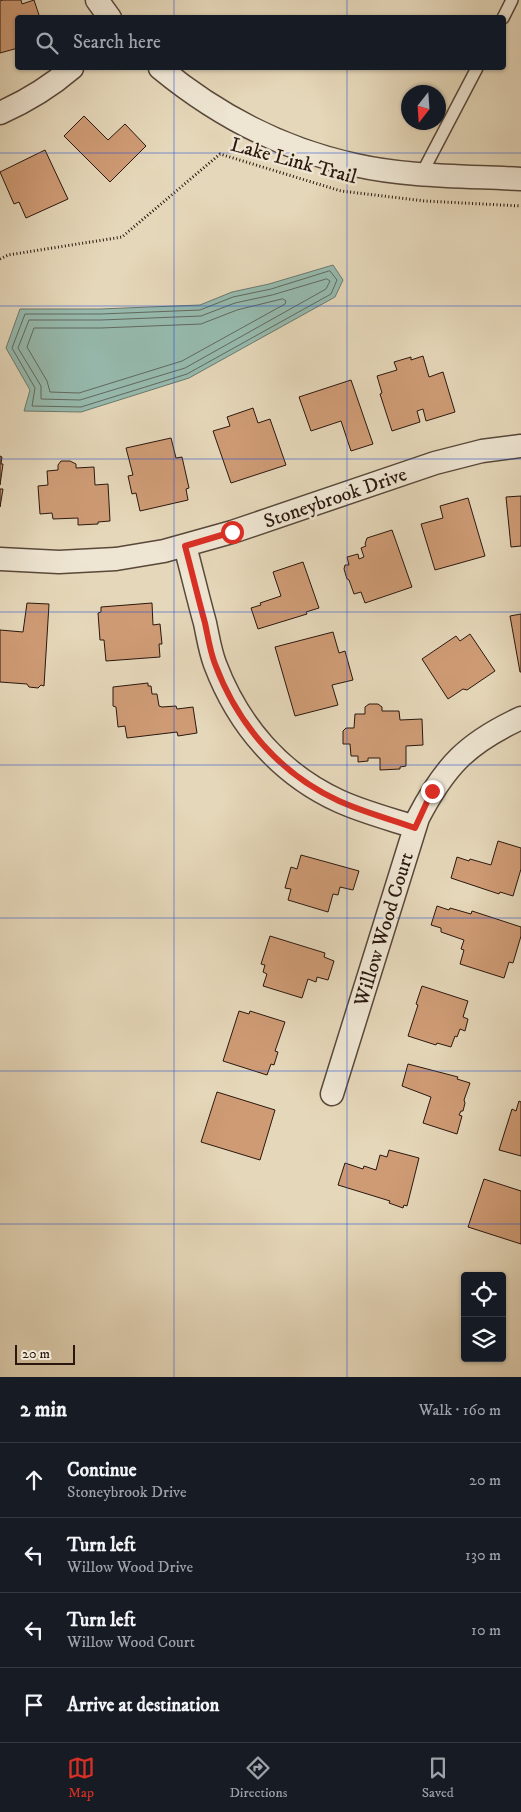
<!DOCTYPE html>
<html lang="en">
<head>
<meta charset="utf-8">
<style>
	body { margin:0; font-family:"IM FELL DW Pica",serif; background:#242831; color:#f1f3f6 }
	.controls { position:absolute; right:15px; bottom:15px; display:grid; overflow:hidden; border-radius:5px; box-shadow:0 1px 4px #0004 }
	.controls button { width:45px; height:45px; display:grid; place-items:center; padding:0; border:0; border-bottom:1px solid #363941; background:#171b24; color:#f1f3f6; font:25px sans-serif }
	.compass { position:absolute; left:401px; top:85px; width:45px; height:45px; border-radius:50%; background:#171b24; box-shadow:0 1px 4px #0004; rotate:197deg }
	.scale { position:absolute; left:15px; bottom:12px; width:60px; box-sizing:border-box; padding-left:5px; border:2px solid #2a180f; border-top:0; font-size:14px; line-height:18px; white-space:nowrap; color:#2a180f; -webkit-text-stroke:4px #eee5d2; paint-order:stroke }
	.stop { position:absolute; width:15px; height:15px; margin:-11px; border:4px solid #d93025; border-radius:50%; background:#fff }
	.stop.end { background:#d93025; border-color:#fff; box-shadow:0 1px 5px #0008 }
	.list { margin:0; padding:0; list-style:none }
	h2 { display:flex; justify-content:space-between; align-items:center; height:65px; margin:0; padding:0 20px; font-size:21px }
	h2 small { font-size:16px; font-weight:400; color:#9ea1a6 }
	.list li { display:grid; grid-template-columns:32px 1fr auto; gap:15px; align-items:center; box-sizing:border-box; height:75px; padding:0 20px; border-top:1px solid #363941 }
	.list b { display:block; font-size:19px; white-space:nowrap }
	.list p { margin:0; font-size:16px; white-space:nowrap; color:#9ea1a6 }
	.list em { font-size:16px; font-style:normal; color:#9ea1a6 }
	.icon { flex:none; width:28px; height:28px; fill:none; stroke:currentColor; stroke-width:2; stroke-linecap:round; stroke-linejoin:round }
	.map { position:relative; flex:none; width:521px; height:1377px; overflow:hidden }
	.search { position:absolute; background:#171b24; box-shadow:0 1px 4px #0004; left:15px; right:15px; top:15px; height:55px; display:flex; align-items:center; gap:12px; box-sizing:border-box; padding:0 18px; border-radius:5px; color:#9ea1a6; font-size:19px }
	.sheet { height:365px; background:#171b24 }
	nav { display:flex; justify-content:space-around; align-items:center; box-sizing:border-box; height:70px; border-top:1px solid #363941; background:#171b24; font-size:14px; color:#9ea1a6 }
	nav a { display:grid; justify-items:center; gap:2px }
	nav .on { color:#d93025 }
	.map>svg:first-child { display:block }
	.water { fill:#96baae; stroke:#6b796e }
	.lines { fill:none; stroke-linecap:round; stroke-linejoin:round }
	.shore { stroke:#60695e; stroke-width:1 }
	.building { fill:#ce9b75; stroke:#2a180f }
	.service-casing { stroke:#59483a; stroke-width:14 }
	.minor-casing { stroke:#59483a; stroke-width:25 }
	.path { stroke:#2a180f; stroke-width:3; stroke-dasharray:1 2.5; stroke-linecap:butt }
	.service { stroke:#eee5d2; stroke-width:11 }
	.minor { stroke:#eee5d2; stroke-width:22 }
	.route { stroke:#d93025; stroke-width:6 }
	.grid { fill:none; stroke:#1d4ed8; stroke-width:1; stroke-opacity:0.55 }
	.labels { text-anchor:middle; stroke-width:5; stroke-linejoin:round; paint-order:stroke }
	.street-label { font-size:20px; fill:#2a180f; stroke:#eee5d2 }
</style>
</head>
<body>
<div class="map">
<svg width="521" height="1377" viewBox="0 0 521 1377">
	<rect width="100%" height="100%" fill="#e5d7b9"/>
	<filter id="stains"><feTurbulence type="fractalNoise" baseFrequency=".004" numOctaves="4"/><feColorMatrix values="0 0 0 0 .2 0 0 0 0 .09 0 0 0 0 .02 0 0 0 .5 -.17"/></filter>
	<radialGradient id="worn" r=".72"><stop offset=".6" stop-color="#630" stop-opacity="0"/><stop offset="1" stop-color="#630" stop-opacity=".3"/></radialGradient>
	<!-- water -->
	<path class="water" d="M333,265L343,280L335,297L189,378L81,412L24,411L30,390L6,348L20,309H100L200,305L232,292L269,284Z"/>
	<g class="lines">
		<!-- shore -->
		<path class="shore" d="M330,271L337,280L331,294L187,374L81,407L32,406L35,388L12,348L25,314H101L200,310L233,297L271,289Z
			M327,279L330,281L326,289L185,368L80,400L41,399V386L18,348L29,320H101L201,316L235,303L272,295Z
			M283,299L286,301L285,304L182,361L79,393L50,392L47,381L27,347L34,328H101L201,324L237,310Z"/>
	</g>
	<!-- building -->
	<path class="building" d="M3,0H21L22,4L34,0L40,18H18V48L0,53V1Z
		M84,116L108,140L125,124L146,146L110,182L64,136Z
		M45,150L68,199L26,218L19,202L14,204L0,172Z
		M423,356L429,377L443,372L455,412L426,421L423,409L417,411L420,422L392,431L380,394L382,393L377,376L397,370L394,362L411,357V360Z
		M351,380L373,444L351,451L341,421L311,431L299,397Z
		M253,408L258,423L270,419L286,465L231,483L213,431L230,426L227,417Z
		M171,438L176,458L182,457L189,488L186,489L188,500L140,511L136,493L132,494L128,476L133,475L126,448Z
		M0,456L2,457L1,464H3L0,485Z
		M61,461H70L76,464V468L94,467L95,485L108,484L110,521L98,522V524L78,525V518L53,519L52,513L40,514L38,486L48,485L47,471L58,470V465Z
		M0,489H3L0,507Z
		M521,496V546L511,547L506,497Z
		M468,498L485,556L435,570L421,524L443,518L440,506Z
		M392,530L412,587L365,603L361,592L354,594L349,580L347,579L344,569L345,565H349L347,557L358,554L359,559L364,557L361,548L366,546L365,544L367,538Z
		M303,562L319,608L306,612L307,614L258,629L251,608L261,605L260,603L281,596L273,572Z
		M27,603L49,604L44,686L41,685L38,688L29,687L27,684L0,682V630L23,632Z
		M152,603L153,625L160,624L162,644H159L160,657L106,661L104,640H100L98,613L101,612V607Z
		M521,614V672H520L510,616Z
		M333,632L339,653L345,651L353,680L332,685L338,705L295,716L275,647Z
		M470,634L495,671L467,690L463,689L448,699L422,659L456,636L460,641Z
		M148,683V686H151L152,694H157L159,706L162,707L176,706L177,709L193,707L197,733L178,736L177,732L127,738L125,726L118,727L116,707L113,706V687Z
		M369,704H378L382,707V711H399L400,720L422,719L423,745L406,746V766L400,767V769L380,770V758H368V761L358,762V756H351L350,744H343V731L346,728H354L355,714H365V707Z
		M498,841L521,848V869L513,896L500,892L499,894L451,878L457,857L469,861L470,859L491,865Z
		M301,855L359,871L353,890L340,887L338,895L333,894L328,912L288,900L291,889L285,888L291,867L297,869Z
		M437,906L449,910L450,908L471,914L472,911L521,927V936L513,963L509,962L504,978L460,964L464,950L461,949L464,940L441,932V928L431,925Z
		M270,936L325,953L324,957L334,961L328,980L317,977L316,982L308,979L302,998L263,986L267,974L263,972L265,965L261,964Z
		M422,986L468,1001L463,1017L468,1019L465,1031L460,1029L457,1037L455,1036L451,1047L437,1043L436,1045L408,1036L418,1005L416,1004Z
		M239,1011L249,1014L250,1011L285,1022L275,1051L278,1052L274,1065L271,1064L267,1075L223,1061Z
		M408,1064L458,1077L457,1079L470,1083L464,1100L465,1103L463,1111H461L459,1115L462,1116L457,1134L423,1123L431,1097L402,1086Z
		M217,1092L275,1110L260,1160L201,1142Z
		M519,1101L521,1102V1156L499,1150L512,1109L516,1111Z
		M389,1150L419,1158L407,1206L404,1205L403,1208L389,1203L390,1201L338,1185L345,1163L363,1169L364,1166L376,1170L380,1155L387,1157Z
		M484,1179L521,1191V1244L468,1227Z"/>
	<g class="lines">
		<defs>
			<path id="service" d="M503,18L512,0
				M422,173L477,68"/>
			<path id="minor" d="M97,0L110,18
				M160,68C217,115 282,149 355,165C408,177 466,176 521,179
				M0,113C27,101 50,87 72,68
				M185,546C192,572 198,598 205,623C208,637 210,651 215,664C238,725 280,774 339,801C363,812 390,819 415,827
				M0,559L59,562L116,559L164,551L232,532L435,463L482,451L521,446
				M332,1094L418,818C445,766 467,743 521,718"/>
		</defs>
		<!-- service casing -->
		<use href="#service" class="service-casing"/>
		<!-- minor casing -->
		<use href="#minor" class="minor-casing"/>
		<!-- path -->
		<path class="path" d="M0,259L8,255L122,237L220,154L341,191L425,201L521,206"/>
		<!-- service -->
		<use href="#service" class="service"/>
		<!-- minor -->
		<use href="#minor" class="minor"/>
	</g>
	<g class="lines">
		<!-- route -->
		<path class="route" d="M232,532L185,546C192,572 198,598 205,623C208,637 210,651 215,664C238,725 280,774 339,801C363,812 390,819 415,828L432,791"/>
	</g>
	<!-- grid -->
	<path class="grid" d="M174,0V18M347,0V18M174,68V1377M347,68V1377M0,153H521M0,306H521M0,459H521M0,612H521M0,765H521M0,918H521M0,1071H521M0,1224H521"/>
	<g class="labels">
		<!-- street labels -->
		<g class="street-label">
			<text transform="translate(294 160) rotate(15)" y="7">Lake Link Trail</text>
			<text transform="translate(335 497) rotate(-19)" y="7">Stoneybrook Drive</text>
			<text transform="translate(383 929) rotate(-73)" y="7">Willow Wood Court</text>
		</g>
	</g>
	<rect width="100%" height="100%" filter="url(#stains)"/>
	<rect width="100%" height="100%" fill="url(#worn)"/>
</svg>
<div class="controls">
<button><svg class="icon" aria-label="locate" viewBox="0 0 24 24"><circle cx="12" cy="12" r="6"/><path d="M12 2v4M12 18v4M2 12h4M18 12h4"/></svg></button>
<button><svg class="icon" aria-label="layers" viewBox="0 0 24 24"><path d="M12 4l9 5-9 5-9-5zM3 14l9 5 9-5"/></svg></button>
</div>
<svg class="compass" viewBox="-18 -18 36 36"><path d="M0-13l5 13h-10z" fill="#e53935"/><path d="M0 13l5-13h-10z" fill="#9ea1a6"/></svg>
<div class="scale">20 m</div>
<div class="stop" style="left:232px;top:532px"></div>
<div class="stop end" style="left:432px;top:791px"></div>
<div class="search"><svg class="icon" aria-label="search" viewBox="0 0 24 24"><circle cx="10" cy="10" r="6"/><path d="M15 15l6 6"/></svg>Search here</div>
</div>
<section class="sheet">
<h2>2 min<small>Walk · 160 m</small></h2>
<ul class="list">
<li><svg class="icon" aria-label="ahead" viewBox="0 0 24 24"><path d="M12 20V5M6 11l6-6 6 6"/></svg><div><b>Continue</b><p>Stoneybrook Drive</p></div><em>20 m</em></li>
<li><svg class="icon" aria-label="left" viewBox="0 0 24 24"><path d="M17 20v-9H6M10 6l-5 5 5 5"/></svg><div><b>Turn left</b><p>Willow Wood Drive</p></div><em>130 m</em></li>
<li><svg class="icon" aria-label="left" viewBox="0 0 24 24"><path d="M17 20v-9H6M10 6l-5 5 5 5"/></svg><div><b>Turn left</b><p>Willow Wood Court</p></div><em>10 m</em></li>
<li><svg class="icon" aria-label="arrive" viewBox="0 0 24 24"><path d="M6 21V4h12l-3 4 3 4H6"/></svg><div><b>Arrive at destination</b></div></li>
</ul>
</section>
<nav>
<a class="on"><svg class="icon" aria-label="map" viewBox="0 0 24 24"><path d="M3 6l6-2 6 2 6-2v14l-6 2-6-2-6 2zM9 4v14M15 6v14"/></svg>Map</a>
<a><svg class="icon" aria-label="directions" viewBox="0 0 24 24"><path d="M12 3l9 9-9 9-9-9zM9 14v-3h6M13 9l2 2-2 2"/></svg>Directions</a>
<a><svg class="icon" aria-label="saved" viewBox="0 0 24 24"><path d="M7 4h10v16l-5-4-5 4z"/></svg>Saved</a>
</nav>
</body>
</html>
